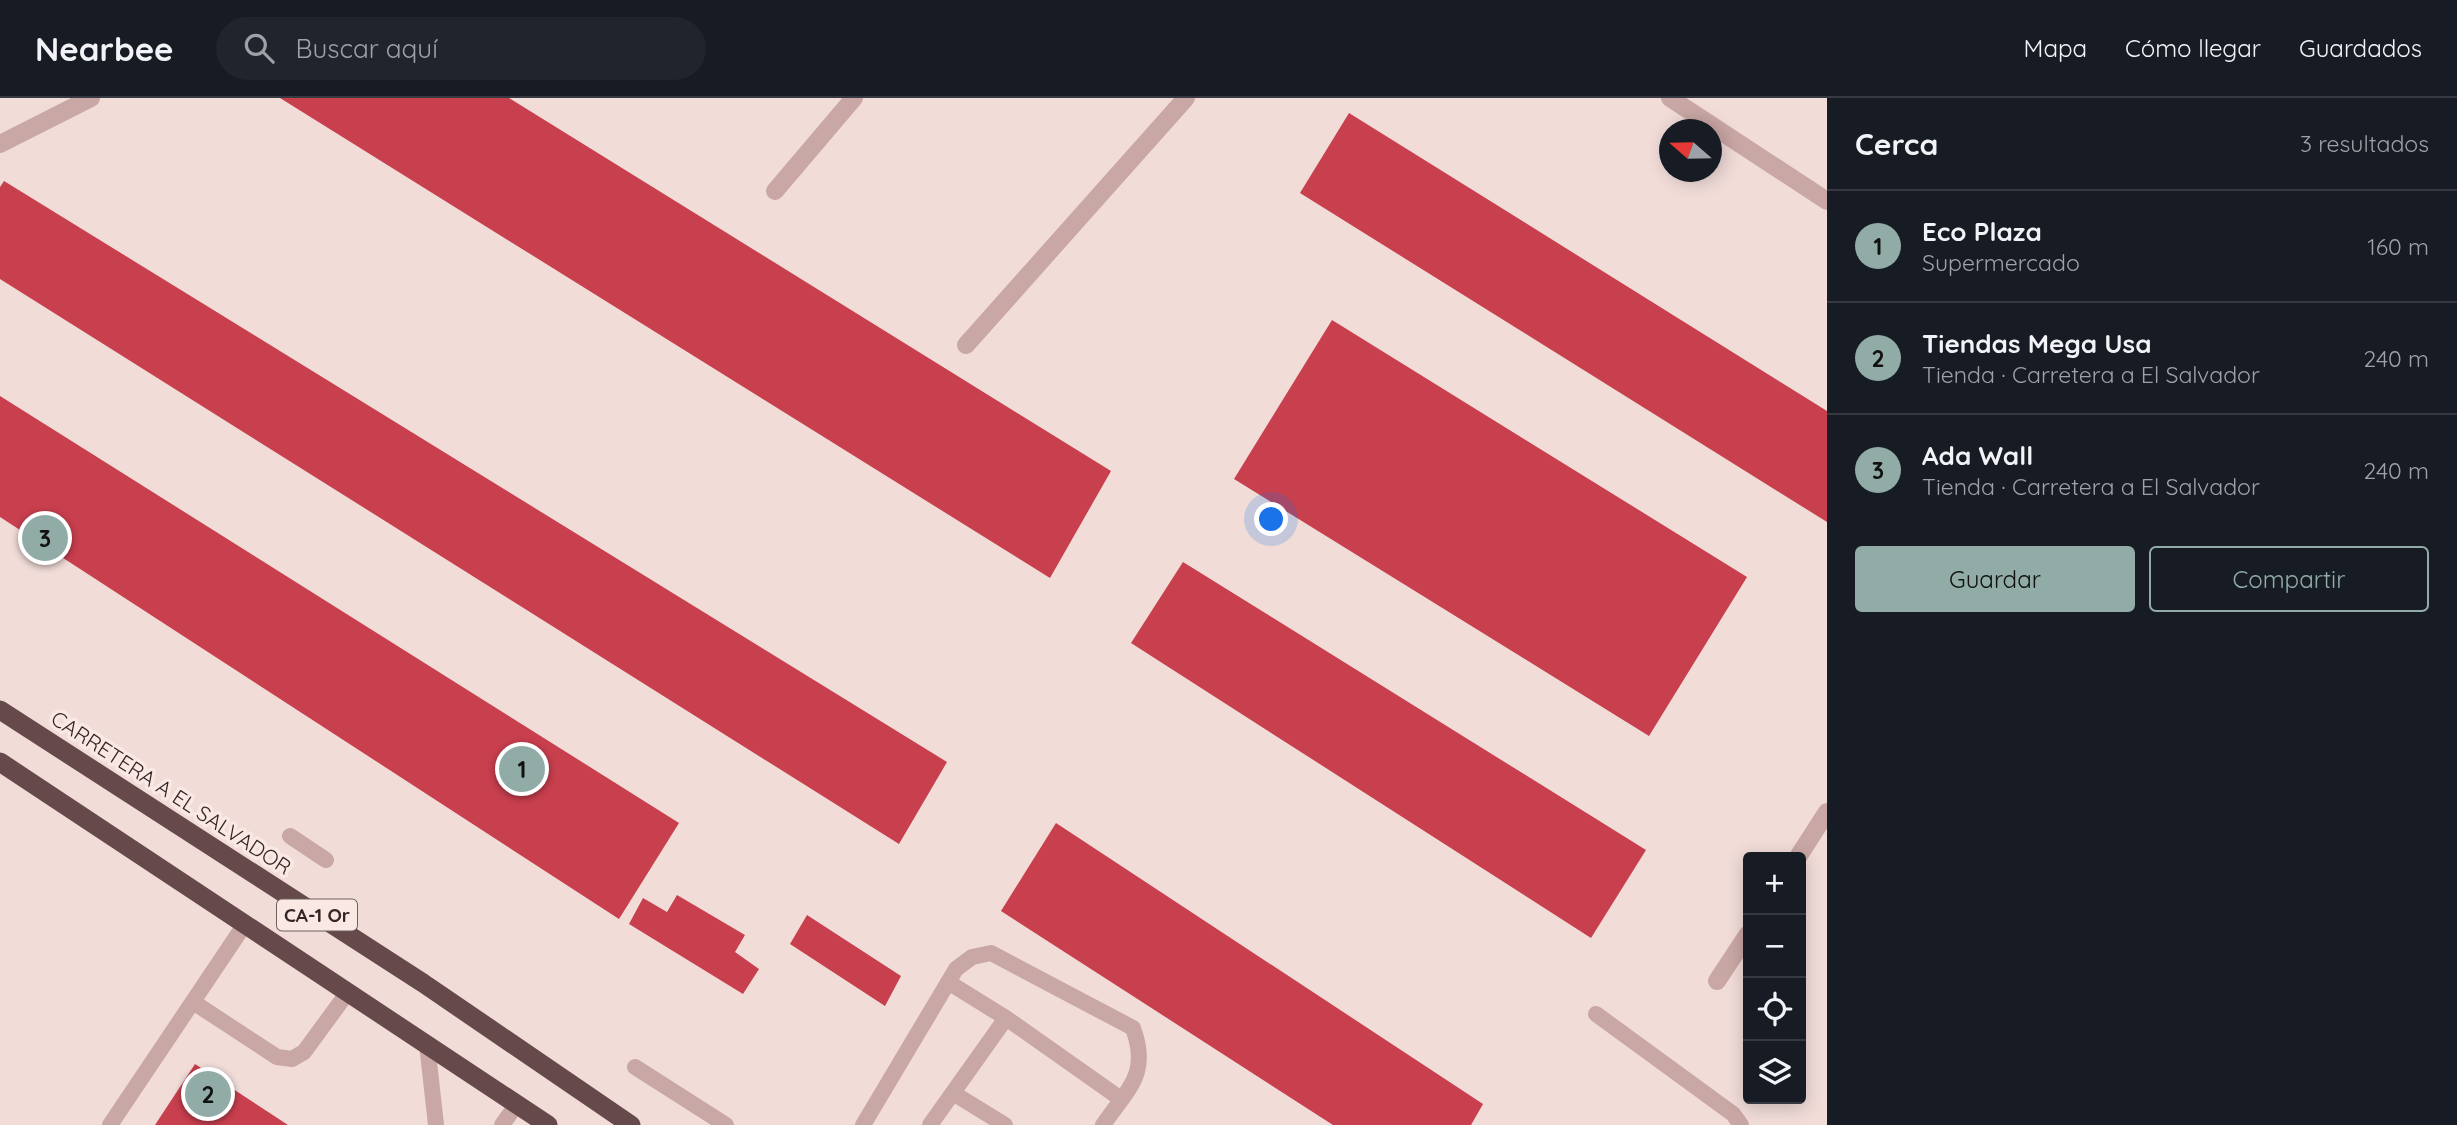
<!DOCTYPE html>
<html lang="es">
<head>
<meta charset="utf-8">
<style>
	body { margin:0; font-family:Quicksand,sans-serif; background:#20242c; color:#f1f3f6 }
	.controls { position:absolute; right:21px; bottom:21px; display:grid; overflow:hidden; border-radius:7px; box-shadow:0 4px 18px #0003 }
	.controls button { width:63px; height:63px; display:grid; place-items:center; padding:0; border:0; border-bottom:2px solid #363941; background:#171b24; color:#f1f3f6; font:35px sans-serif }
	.compass { position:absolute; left:1659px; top:21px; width:63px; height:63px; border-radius:50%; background:#171b24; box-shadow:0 4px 18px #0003; rotate:290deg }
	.you { position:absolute; left:1272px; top:422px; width:24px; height:24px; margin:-18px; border:5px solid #fff; border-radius:50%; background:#1a73e8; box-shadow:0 0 0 10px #1a73e833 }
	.badge { display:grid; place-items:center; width:46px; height:46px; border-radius:50%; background:#91aca6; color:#111; font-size:23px; font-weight:700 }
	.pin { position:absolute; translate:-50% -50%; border:4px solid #fff; box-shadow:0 2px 7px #0006 }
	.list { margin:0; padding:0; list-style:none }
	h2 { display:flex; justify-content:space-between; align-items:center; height:91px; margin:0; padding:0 28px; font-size:30px }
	h2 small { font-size:23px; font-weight:400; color:#9ea1a6 }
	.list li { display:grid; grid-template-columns:46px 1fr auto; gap:21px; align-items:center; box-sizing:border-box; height:112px; padding:0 28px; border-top:2px solid #363941 }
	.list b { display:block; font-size:26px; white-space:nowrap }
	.list p { margin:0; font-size:23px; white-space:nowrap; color:#9ea1a6 }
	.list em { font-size:23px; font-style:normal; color:#9ea1a6 }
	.actions { display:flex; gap:14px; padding:21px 28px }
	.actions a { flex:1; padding:16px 0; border:2px solid #91aca6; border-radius:7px; text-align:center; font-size:24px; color:#91aca6 }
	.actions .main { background:#91aca6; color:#111 }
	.icon { flex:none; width:38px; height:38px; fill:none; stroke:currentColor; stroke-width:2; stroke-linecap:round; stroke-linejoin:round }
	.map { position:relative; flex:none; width:1827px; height:1027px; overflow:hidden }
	header { display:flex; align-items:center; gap:42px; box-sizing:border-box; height:98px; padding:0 35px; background:#171b24; border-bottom:2px solid #363941 }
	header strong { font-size:33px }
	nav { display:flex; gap:38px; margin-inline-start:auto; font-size:24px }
	.search { width:490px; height:63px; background:#20242c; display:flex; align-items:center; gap:18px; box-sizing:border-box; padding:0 24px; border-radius:38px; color:#9ea1a6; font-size:26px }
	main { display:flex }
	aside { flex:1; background:#171b24 }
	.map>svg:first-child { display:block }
	.building { fill:#c83f4e }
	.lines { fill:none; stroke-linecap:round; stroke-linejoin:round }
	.service { stroke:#c9a7a4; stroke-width:16 }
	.minor { stroke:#c9a7a4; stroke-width:18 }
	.trunk { stroke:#66494a; stroke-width:19 }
	.labels { text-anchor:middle; stroke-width:7; stroke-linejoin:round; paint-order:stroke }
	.shield { fill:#f9e8e4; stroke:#6f605f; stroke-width:2 }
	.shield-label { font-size:19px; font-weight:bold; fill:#342626 }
	.street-label { font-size:21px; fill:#342626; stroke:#f9e8e4 }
</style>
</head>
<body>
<header>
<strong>Nearbee</strong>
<div class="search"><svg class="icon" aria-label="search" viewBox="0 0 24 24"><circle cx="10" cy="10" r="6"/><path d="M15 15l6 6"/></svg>Buscar aquí</div>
<nav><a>Mapa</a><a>Cómo llegar</a><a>Guardados</a></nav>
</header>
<main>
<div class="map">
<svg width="1827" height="1027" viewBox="0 0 1827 1027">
	<rect width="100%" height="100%" fill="#f1dcd8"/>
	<!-- building -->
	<path class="building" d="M280,0H509L1111,373L1050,480Z
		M1349,15L1827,313V424L1300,95Z
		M4,83L947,664L899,746L0,181V89Z
		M1332,222L1747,479L1649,638L1234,381Z
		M0,298L679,725L619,821L0,419Z
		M1183,464L1646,752L1591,840L1131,545Z
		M1056,725L1483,1006L1471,1027H1333L1001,813Z
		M677,797L745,837L735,854L759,871L743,896L629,826L643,800L667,814Z
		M807,817L901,878L885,908L790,846Z
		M195,966L288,1027H155Z"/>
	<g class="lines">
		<!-- service -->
		<path class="service" d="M290,738L326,762
			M948,884L1006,920L1121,1001
			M193,904L277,959L292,961L304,954L348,894
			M1596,916L1733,1016L1741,1027
			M427,946L436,1027
			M635,969L726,1027
			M953,995L1005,1027
			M110,1027L245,826
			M502,1027L517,1006
			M863,1027L956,871L972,859L991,855L1133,930C1150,977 1128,990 1103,1027
			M930,1027L1006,920"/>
		<!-- minor -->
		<path class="minor" d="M1670,0L1827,103
			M0,46L91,0
			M775,93L854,0
			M966,247L1186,0
			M1798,759L1827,714
			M1717,883L1748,836"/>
		<!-- trunk -->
		<path class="trunk" d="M0,612L423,885L631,1027
			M0,664L548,1027"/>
	</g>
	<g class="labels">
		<!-- shield labels -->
		<rect class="shield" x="277" y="801.5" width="80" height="31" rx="5"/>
		<g class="shield-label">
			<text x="317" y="824">CA-1 Or</text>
		</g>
		<!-- street labels -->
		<g class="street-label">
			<text transform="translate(171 695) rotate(33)" y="7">CARRETERA A EL SALVADOR</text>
		</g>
	</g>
</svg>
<div class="controls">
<button>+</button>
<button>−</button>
<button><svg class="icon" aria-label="locate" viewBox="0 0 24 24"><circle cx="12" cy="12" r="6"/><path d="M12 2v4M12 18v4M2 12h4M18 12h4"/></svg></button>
<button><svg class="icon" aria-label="layers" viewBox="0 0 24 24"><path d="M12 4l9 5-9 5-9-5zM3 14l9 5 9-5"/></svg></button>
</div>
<svg class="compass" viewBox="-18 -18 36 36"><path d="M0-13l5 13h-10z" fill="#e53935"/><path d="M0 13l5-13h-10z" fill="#9ea1a6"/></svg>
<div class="you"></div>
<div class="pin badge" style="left:522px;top:671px">1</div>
<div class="pin badge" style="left:208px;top:996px">2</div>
<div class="pin badge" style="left:45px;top:440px">3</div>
</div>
<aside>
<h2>Cerca<small>3 resultados</small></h2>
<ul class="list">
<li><span class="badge">1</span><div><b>Eco Plaza</b><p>Supermercado</p></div><em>160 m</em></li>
<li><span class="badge">2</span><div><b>Tiendas Mega Usa</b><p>Tienda · Carretera a El Salvador</p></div><em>240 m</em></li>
<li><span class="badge">3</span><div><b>Ada Wall</b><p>Tienda · Carretera a El Salvador</p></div><em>240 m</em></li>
</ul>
<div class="actions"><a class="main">Guardar</a><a>Compartir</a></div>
</aside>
</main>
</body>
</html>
